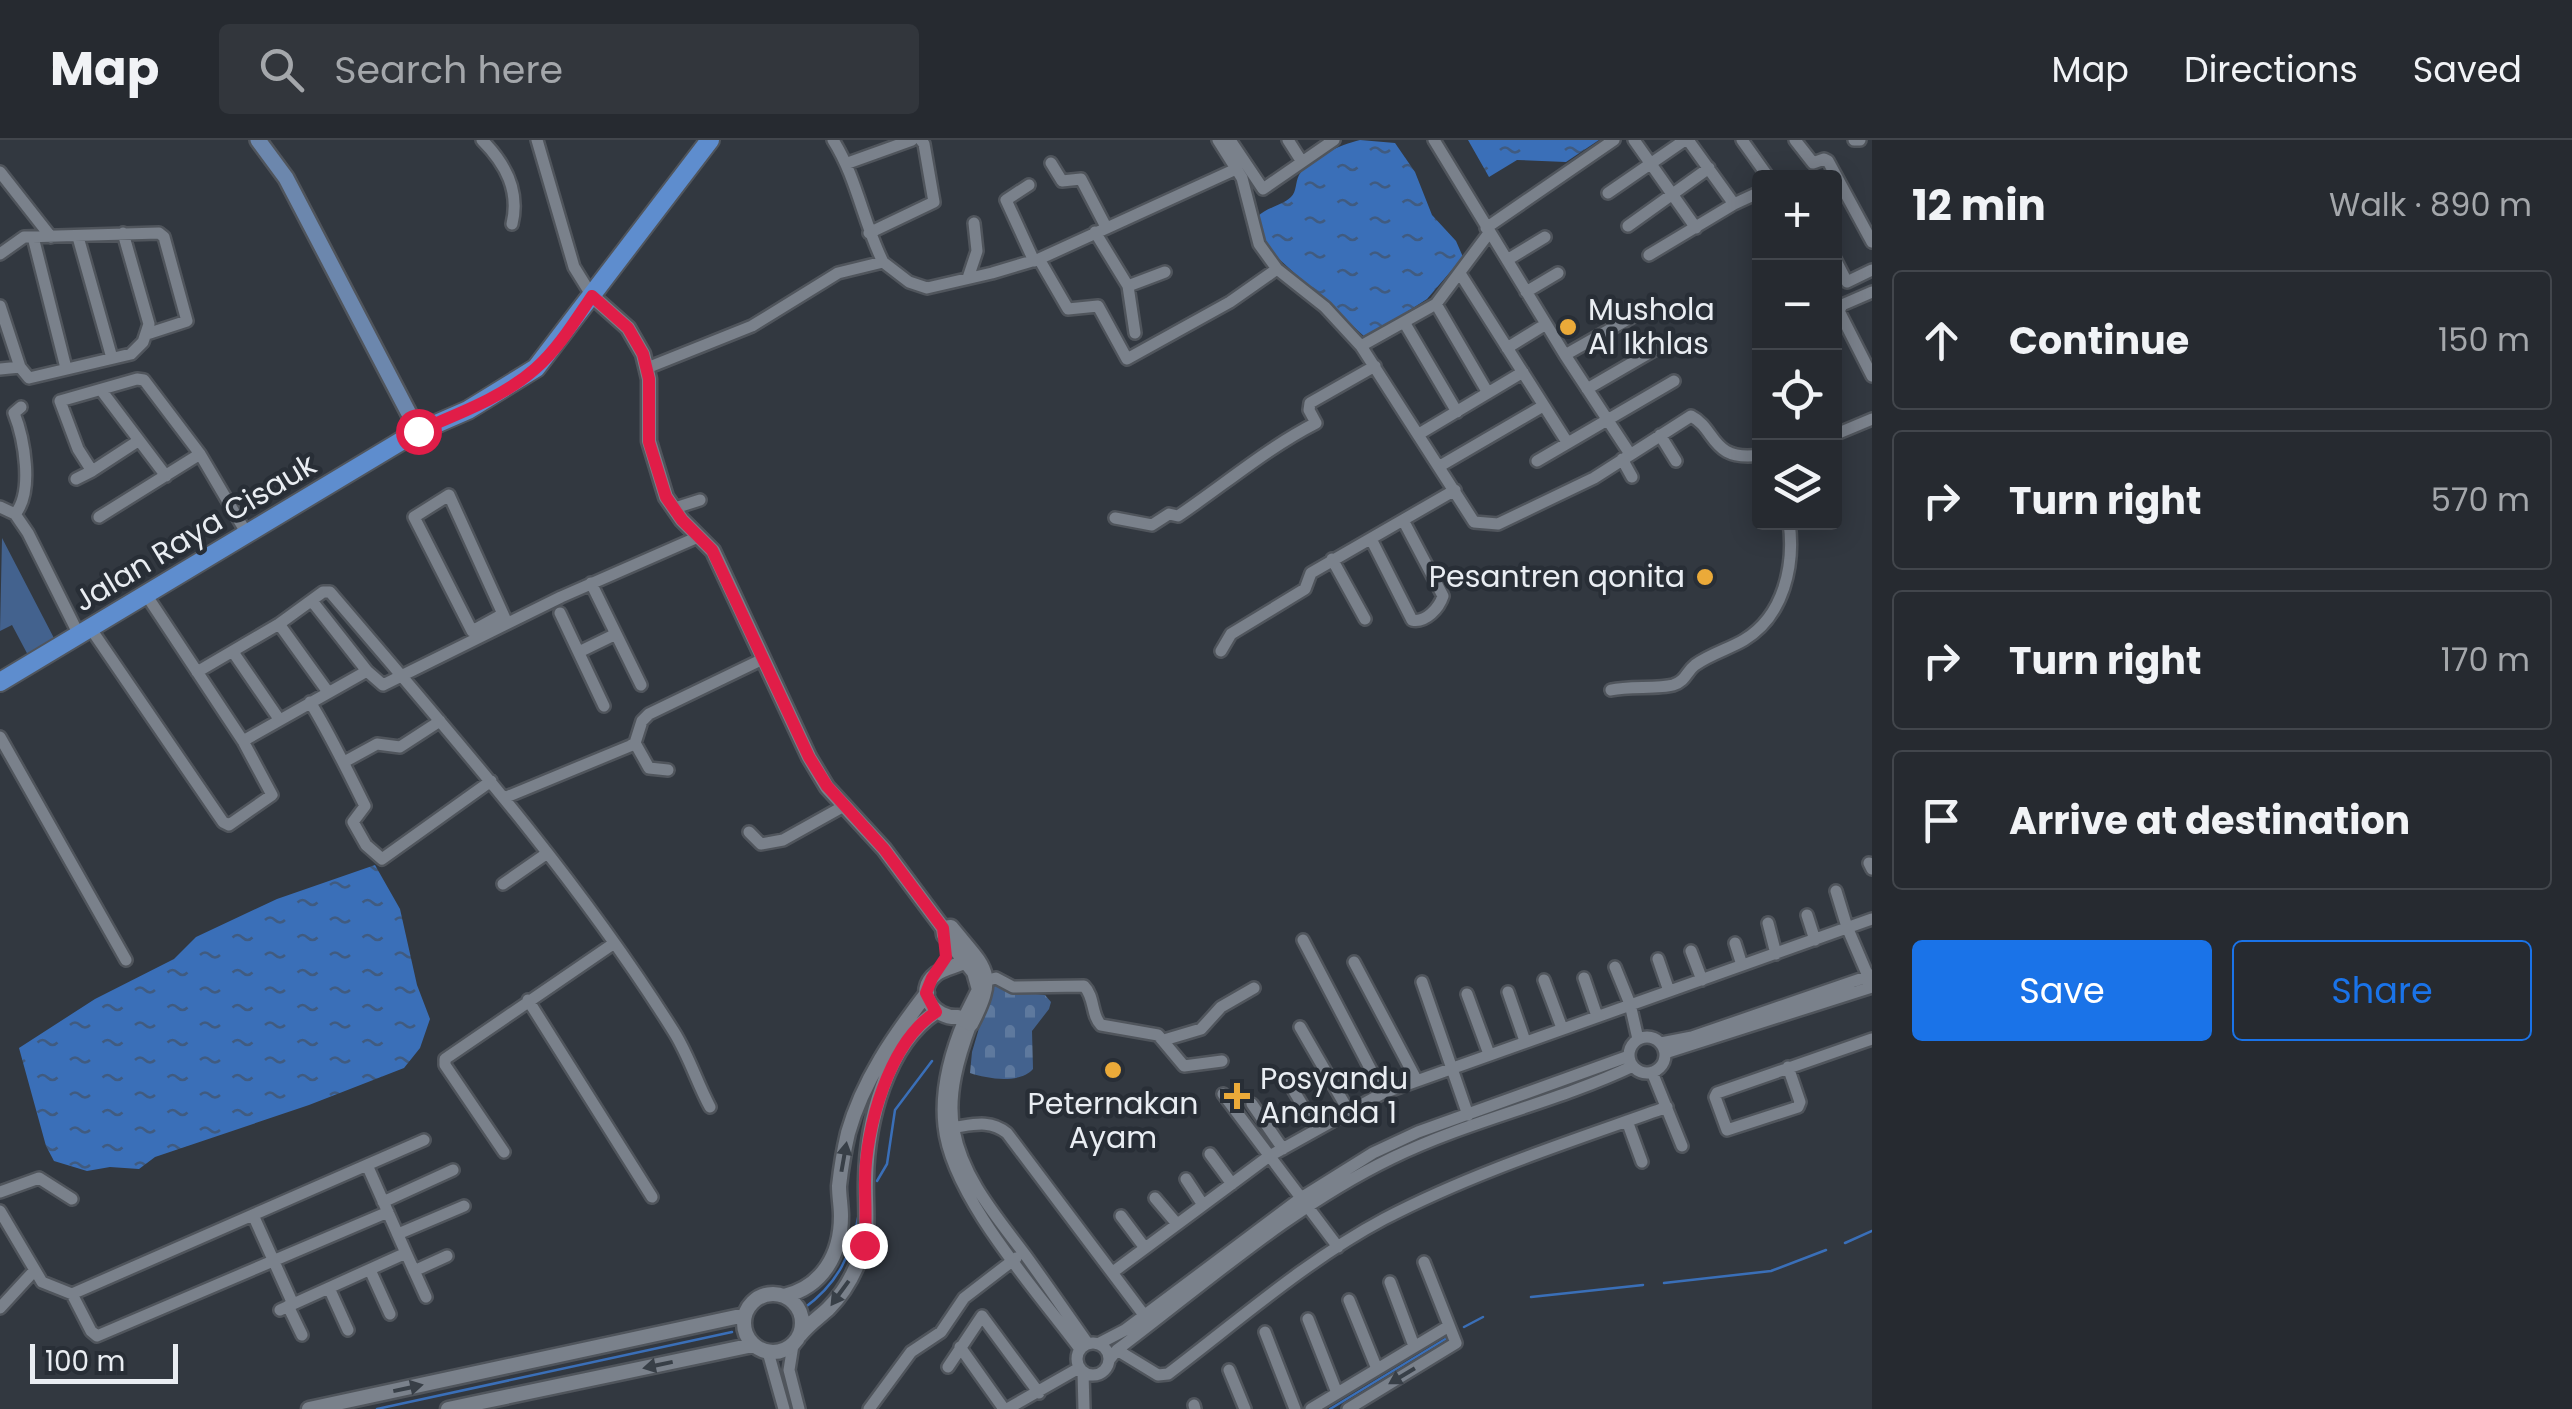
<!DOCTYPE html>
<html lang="en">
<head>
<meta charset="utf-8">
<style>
	body { margin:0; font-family:Poppins,sans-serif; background:#32363c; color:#f1f3f6 }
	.controls { position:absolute; right:30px; top:30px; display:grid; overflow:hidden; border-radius:10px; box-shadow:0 5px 25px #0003 }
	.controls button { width:90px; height:90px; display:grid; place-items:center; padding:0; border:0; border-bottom:2px solid #42464c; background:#262a30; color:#f1f3f6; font:50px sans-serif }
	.scale { position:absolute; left:30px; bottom:25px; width:148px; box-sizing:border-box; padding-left:10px; border:5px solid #e9edf2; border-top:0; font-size:28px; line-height:35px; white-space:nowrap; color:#e9edf2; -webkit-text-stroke:8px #282e36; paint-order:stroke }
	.stop { position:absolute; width:30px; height:30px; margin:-22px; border:8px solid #e11d48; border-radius:50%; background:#fff }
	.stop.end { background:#e11d48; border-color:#fff; box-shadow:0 2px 10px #0008 }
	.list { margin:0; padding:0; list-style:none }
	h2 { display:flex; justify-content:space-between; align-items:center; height:130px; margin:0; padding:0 40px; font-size:42px }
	h2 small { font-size:32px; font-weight:400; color:#a4a7ab }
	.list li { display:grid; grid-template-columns:65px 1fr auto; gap:30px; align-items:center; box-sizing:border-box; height:140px; margin:0 20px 20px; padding:0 20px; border:2px solid #42464c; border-radius:10px }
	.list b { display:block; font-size:38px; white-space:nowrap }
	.list em { font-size:32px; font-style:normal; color:#a4a7ab }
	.actions { display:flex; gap:20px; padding:30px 40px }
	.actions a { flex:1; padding:22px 0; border:2px solid #1a73e8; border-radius:10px; text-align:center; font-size:35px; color:#1a73e8 }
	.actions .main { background:#1a73e8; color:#fff }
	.icon { flex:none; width:55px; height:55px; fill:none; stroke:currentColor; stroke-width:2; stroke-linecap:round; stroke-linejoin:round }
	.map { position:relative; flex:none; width:1872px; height:1269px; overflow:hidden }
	header { display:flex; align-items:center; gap:60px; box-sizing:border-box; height:140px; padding:0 50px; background:#262a30; border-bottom:2px solid #42464c }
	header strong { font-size:48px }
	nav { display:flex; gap:55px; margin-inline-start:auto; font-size:35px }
	.search { width:700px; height:90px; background:#32363c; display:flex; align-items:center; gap:25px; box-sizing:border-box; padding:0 35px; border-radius:10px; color:#a4a7ab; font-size:38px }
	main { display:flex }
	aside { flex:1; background:#262a30 }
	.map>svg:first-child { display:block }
	.cemetery { fill:url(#cemetery-stones) }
	.pitch { fill:#43628e }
	.water { fill:url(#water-ripples) }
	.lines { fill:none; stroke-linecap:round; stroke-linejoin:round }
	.stream { stroke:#3a6fb8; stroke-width:2.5 }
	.minor-casing { stroke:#50555c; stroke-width:16 }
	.tertiary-casing { stroke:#50555c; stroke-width:19 }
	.secondary-casing { stroke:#50555c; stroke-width:20 }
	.primary-casing { stroke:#50555c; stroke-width:22 }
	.minor { stroke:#7a818b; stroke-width:11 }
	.tertiary { stroke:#7a818b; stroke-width:14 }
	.secondary { stroke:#6c87ad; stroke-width:15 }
	.primary { stroke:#5e8dce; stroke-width:18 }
	.oneway { fill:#383f47 }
	.route { stroke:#e11d48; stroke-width:12 }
	.poi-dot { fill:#ebaa39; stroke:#282e36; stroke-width:4 }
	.labels { text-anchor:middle; stroke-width:9; stroke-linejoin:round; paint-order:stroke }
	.poi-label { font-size:30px; fill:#e9edf2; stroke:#282e36; text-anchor:start }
	.street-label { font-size:30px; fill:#e9edf2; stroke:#282e36 }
</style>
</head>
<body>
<header>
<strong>Map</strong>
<div class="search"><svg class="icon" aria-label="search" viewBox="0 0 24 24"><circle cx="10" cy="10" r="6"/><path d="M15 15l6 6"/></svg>Search here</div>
<nav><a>Map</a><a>Directions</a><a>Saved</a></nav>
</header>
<main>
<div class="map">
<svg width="1872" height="1269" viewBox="0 0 1872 1269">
	<defs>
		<pattern id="cemetery-stones" width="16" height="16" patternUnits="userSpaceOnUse" patternTransform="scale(2.5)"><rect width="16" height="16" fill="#43628e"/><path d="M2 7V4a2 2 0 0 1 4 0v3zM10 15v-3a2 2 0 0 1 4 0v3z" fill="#5e799e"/></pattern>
		<pattern id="water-ripples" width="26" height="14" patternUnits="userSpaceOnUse" patternTransform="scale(2.5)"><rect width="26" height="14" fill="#3a6fb8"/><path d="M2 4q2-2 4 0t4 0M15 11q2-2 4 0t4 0" fill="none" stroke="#405b80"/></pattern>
	</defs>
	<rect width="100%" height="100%" fill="#323840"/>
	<!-- cemetery -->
	<path class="cemetery" d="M992,844L1009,851L1045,855L1051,862L1049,869L1032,891L1033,929C1020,944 988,939 970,933L972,912Z"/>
	<!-- pitch -->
	<path class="pitch" d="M2,398L56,502L29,517L12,485L0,491Z"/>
	<!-- water -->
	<path class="water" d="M1360,0L1395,3L1415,32L1432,75L1456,101L1463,117L1427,159L1366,198L1269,110L1261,95L1257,77C1267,67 1281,66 1291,57C1297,51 1295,43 1299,35C1311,17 1340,5 1360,0Z
		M1468,0H1599L1566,22L1517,20L1489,37Z
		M375,725L400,769L417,845L430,879L420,908L404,928L309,965L155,1017L139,1029L110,1027L87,1031L54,1021L46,1006L19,908L95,859L174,819L196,797L277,759Z"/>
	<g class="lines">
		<!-- stream -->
		<path class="stream" d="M877,1041L887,1024L895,970L932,921
			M1845,1103L1872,1091
			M1664,1143L1771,1131L1826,1110
			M1531,1157L1643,1145
			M803,1169C838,1144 852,1114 859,1073
			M1464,1187L1483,1177
			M377,1269L732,1192
			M1330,1269L1447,1198"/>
		<defs>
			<path id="minor" d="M482,0C506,24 520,51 512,84
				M537,0L574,127L592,156
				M833,0C857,38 863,82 883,122
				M1218,0L1242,38L1259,104L1277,129L1325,167L1361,206L1474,382L1498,384L1594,338L1691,276C1717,289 1710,322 1760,315
				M1230,0L1263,49L1334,0
				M1288,0L1302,22
				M1434,0L1565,215L1630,314
				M1634,0L1696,88
				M1688,0L1734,64
				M1742,0L1769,38
				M1795,0L1813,23L1824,19L1828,21L1872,102
				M1854,0H1860
				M848,23L912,0
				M1051,23L1062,41L1081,39L1106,87
				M0,32L51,97
				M1029,45L1006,60L1034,121
				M1608,53L1685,0
				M1628,86L1709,28
				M1486,88L1614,0
				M1095,92L1128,146L1135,193
				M869,93L934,62L924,4L921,0
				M33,97L66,228
				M78,97L112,218
				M0,114L24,97L159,93L164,97L187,181L147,194
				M1649,115L1734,64L1760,52
				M1834,117L1847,142L1872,130
				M1039,119L1068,169L1098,166L1127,219L1230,162L1277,129
				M1507,120L1545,97
				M1461,135L1567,302
				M968,138L977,111L974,83
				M1128,146L1165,132
				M1526,152L1558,133
				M1872,152L1842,165L1839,171L1872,236
				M1436,164L1488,253
				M0,166L20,227L29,238L131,214L143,202L149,184L123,93
				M1404,182L1457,272
				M1361,206L1436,164L1489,93
				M1507,208L1546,184
				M1565,215L1639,173
				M647,228L752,186L838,133L883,122L909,142L927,148L992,133L1039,119L1236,29
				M0,229L20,227
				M1587,249L1656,209
				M101,250L166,336
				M1419,294L1523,232
				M1660,295L1676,321
				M1834,295L1872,279
				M138,301L92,331L78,309L60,261L137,239L144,240L200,314L247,394
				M1622,319L1632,337
				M1537,321L1674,241
				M1440,326L1543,266
				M76,339L92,331
				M0,367L15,374L28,393L79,495
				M675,368L700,360
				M15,374C34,352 24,298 14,273L21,267
				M99,377L200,314
				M1115,378L1152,385L1169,374L1178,376C1224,345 1267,308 1316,283L1309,270L1310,263L1375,226
				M1371,399L1412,480C1426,483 1439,468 1443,456L1403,380
				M1332,419L1365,479
				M591,443L641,545
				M312,461L367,531L383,545L561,457L698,397
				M560,473L604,566
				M503,474L472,491L414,377L449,355L503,474L507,483
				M279,484L328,552
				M91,489L223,682L229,685L272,655L243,601L147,456
				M1221,511L1231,494L1305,449L1311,433L1455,350
				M233,512L279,579
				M579,512L616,494
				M197,532L279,484L323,452H330C450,593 575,734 674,892C689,916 697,943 710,967
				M1611,550C1629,546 1658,549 1673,545C1686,541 1686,532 1695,525C1710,514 1729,509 1744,500C1784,476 1795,425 1789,382
				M310,562C331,596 347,630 365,666L353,682L366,705L382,719L491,641
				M0,597L126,820
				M243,601L367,531
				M635,603L649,628L668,630
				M344,622L377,604L400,607L440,581
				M504,658L630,606L635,603L642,581L649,574L763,519
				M749,692L761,704L783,700L844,666
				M1869,723L1872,729
				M503,744L546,714
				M1836,751L1847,787L1871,843
				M1807,775L1815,800
				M1768,783L1776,814
				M1303,800L1383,953
				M1735,803L1742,825
				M1691,811L1702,840
				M1658,819L1669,851
				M1354,822L1416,939
				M1615,827L1630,864L1638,899
				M1584,838L1597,876
				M988,840L996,838L1013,847L1084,846C1095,857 1091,875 1101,885L1158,895L1184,926L1222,921
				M1544,840L1562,888
				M1422,842L1468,975
				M1508,852L1525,901
				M1467,854L1489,914
				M528,860L652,1057
				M958,877L964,880C950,913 940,950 944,986C951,1057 1038,1152 1080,1209
				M971,884C959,916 947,955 954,990C963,1039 997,1077 1026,1116C1047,1145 1067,1174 1088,1204
				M1300,887L1348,970
				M1629 915a18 18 0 1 1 36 0a18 18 0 1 1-36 0Z
				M1164,900L1201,889L1221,867L1254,848
				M1661,903L1692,897L1872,835
				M1665,913L1872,847
				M1788,927L1800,962L1798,967L1727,990L1715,957L1717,953L1872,899
				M1652,932L1682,1006
				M1288,941L1316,988
				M1223,954L1338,1107
				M1252,964L1283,1009
				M1627,981L1642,1022
				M948,988C970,986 988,978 1007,993L1144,1175
				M504,1012L445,925V919L613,804
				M1210,1014L1232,1044
				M1186,1039L1203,1065
				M0,1052L39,1038L72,1059
				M1155,1058L1177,1084
				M383,1062L453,1030
				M0,1071L42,1142L72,1154L91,1191L97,1196L388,1072
				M253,1075L293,1164
				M1121,1076L1145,1108
				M398,1094L464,1066
				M406,1113L426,1157
				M370,1130L390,1174
				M414,1131L447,1116
				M1113,1132L1268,1017L1383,953L1872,779
				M1390,1142L1414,1206
				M329,1148L348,1190
				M72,1154L424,1000
				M1349,1160L1377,1229
				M288,1166L302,1195
				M0,1168L34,1131
				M280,1170L406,1113L367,1025
				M1308,1179L1337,1253
				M1265,1192L1295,1269
				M1077 1219a16 16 0 1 1 32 0a16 16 0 1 1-32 0Z
				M1098,1204L1125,1190L1301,1058L1373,1013L1418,992L1629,916
				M793,1205L789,1230L799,1269
				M960,1207L1004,1269
				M1117,1210L1158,1235L1168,1234C1238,1181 1307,1120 1384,1079C1474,1032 1572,1001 1667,967
				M768,1212L784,1269
				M1109,1220L1117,1210C1206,1143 1291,1067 1392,1018C1470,980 1555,963 1633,926
				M948,1227L982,1176L1039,1253
				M1229,1230L1245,1269
				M1083,1232L1084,1269
				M1194,1265L1195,1269
				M869,1269L911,1212L941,1192L964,1158L1016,1118
				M1007,1269L1079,1228
				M1311,1269L1449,1186
				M1348,1269L1456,1203L1424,1122"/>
			<path id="tertiary" d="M592,156L628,188L643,214L649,239V301L666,357L682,380L713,411L809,617L827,647L884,709L943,788L944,795L974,832L979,850L964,880L971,884C998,832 985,829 951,787L943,788
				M958,877C935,879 913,852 936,834C944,828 957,826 966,821
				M744 1183a29 29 0 1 1 58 0a29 29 0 1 1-58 0Z
				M784,1156C822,1147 841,1115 841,1076C841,1066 839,1056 839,1046C841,1028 844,1010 848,993C863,940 894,896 927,853
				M800,1195C809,1184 818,1178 828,1169C845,1152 856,1131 863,1109C869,1085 865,1063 866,1039C867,983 886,905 936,872
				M309,1269L745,1175
				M448,1269L753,1205"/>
			<path id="secondary" d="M258,0L286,38L418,291"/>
			<path id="primary" d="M0,542L413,294L468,270L536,228L710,0"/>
		</defs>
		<!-- minor casing -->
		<use href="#minor" class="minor-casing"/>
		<!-- tertiary casing -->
		<use href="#tertiary" class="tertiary-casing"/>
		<!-- secondary casing -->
		<use href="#secondary" class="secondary-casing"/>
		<!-- primary casing -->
		<use href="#primary" class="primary-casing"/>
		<!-- minor -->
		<use href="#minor" class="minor"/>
		<!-- tertiary -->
		<use href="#tertiary" class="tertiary"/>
		<!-- secondary -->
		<use href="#secondary" class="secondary"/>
		<!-- primary -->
		<use href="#primary" class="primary"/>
	</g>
	<!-- one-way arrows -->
	<defs><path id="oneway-solid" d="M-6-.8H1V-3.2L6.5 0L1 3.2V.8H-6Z" transform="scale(2.5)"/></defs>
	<g class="oneway">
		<use href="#oneway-solid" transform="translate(844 1017) rotate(-80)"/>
		<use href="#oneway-solid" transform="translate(840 1153) rotate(126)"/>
		<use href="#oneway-solid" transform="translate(658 1225) rotate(168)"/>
		<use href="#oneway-solid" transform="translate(1402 1236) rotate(149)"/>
		<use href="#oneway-solid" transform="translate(408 1248) rotate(-12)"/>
	</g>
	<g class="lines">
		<!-- route -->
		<path class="route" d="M418,291C457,274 502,258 535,229C558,209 575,181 592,156L628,188L643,214L649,239V302L666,357L682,380L712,410L809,617L827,646L884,709L943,788L946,817L932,838L926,853L936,872C889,902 865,989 865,1042C865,1064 867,1083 864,1105"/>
	</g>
	<!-- markers -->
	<g class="poi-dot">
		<circle cx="1568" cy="187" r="10"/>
		<circle cx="1705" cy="437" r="10"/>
		<circle cx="1113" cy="930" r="10"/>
		<path d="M1232 941h10v10h10v10h-10v10h-10v-10h-10v-10h10z"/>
	</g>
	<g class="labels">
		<!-- poi labels -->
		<g class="poi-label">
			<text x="1588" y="180">Mushola<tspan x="1588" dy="34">Al Ikhlas</tspan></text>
			<text x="1685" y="447" text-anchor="end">Pesantren qonita</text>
			<text x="1260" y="949">Posyandu<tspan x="1260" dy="34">Ananda 1</tspan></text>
			<text x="1113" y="974" text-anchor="middle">Peternakan<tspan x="1113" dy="34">Ayam</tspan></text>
		</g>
		<!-- street labels -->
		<g class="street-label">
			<text transform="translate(195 393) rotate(-31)" y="10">Jalan Raya Cisauk</text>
		</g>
	</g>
</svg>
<div class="controls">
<button>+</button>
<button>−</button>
<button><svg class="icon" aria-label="locate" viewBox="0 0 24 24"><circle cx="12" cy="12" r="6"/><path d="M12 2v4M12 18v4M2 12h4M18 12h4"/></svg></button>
<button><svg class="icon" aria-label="layers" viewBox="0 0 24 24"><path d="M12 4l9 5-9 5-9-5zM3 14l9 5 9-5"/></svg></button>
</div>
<div class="scale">100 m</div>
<div class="stop" style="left:418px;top:291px"></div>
<div class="stop end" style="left:864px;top:1105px"></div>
</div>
<aside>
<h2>12 min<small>Walk · 890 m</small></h2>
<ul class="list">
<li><svg class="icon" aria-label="ahead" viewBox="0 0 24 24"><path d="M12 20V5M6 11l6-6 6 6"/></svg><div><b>Continue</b></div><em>150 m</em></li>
<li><svg class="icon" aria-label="right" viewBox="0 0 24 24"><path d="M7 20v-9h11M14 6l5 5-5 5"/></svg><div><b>Turn right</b></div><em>570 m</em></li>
<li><svg class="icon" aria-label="right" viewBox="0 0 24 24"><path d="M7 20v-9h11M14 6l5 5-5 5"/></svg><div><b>Turn right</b></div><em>170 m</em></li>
<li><svg class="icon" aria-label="arrive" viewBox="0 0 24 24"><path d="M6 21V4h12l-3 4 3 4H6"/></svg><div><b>Arrive at destination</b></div></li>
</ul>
<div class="actions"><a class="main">Save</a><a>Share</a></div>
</aside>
</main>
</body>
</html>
